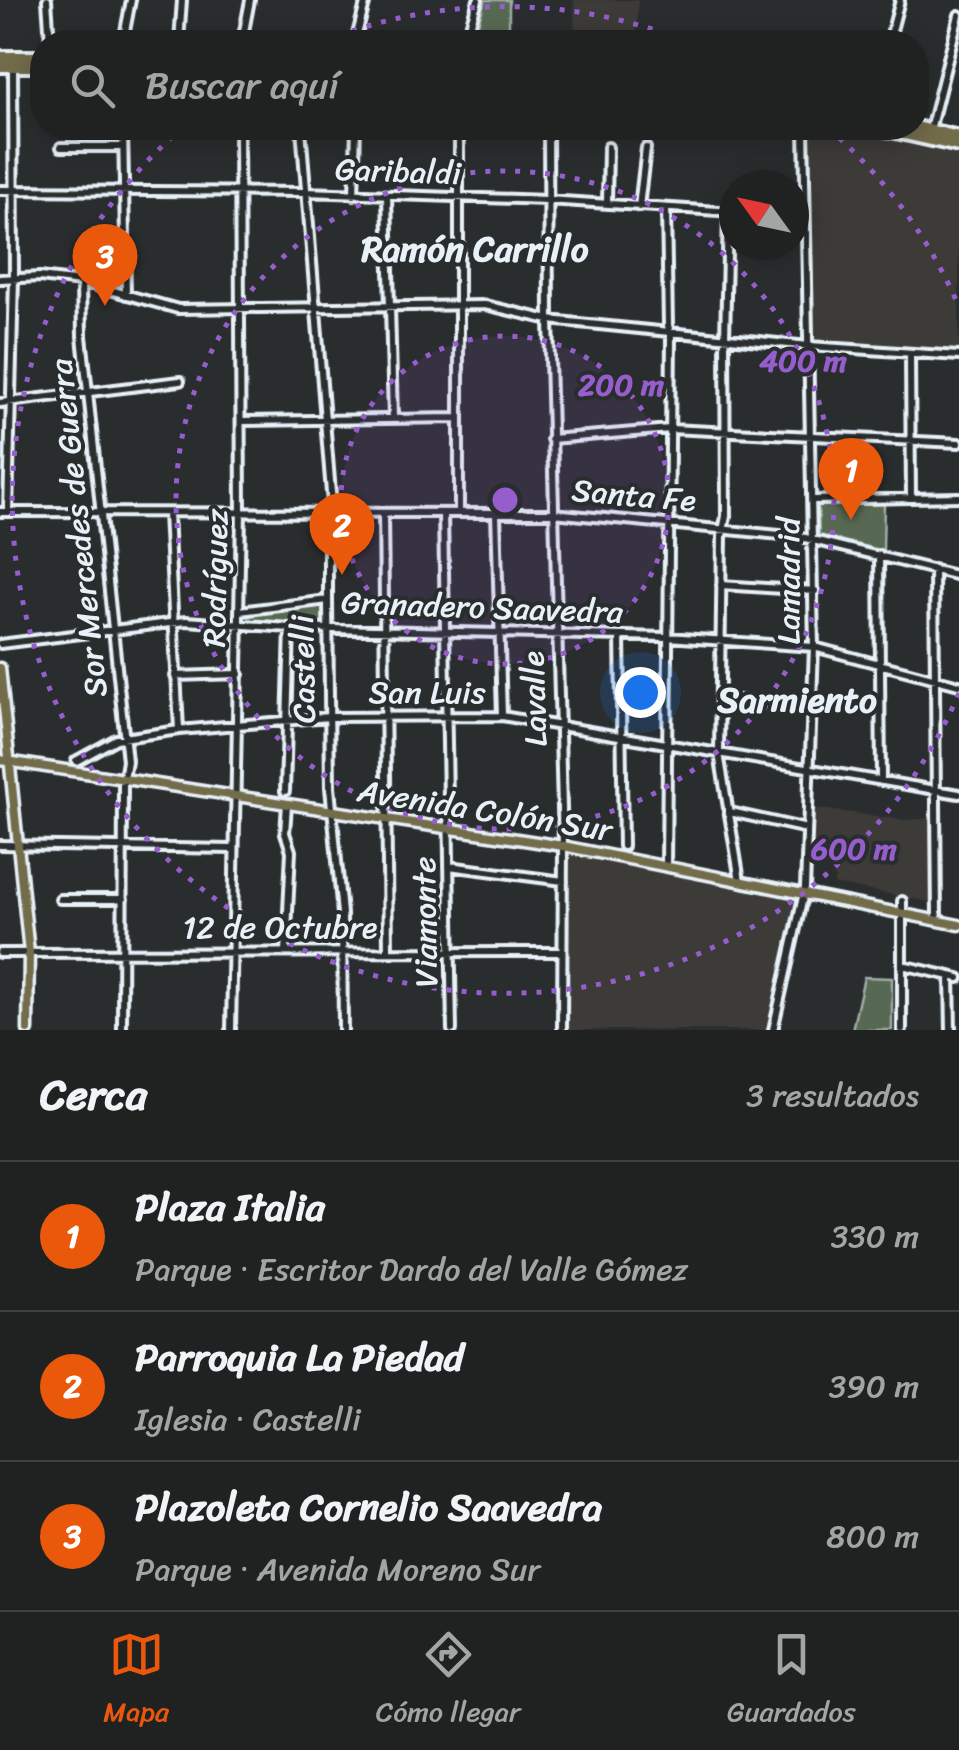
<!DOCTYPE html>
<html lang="es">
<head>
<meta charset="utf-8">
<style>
	body { margin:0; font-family:Sriracha,sans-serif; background:#2d2f2f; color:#f1f3f6 }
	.compass { position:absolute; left:719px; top:170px; width:90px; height:90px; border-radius:50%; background:#202222; box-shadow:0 5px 25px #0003; rotate:303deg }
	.you { position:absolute; left:640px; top:692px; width:35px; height:35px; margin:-25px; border:8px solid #fff; border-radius:50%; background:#1a73e8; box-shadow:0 0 0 15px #1a73e833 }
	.badge { display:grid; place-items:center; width:65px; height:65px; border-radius:50%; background:#ea580c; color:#fff; font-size:32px; font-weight:700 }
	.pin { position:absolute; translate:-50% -82px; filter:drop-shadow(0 2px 5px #0008) }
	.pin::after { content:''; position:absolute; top:52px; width:35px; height:30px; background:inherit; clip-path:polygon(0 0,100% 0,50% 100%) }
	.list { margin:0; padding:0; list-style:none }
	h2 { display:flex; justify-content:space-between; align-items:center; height:130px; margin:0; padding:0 40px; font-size:42px }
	h2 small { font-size:32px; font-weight:400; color:#a2a4a5 }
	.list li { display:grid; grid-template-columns:65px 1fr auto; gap:30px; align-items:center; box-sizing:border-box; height:150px; padding:0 40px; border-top:2px solid #3d3f40 }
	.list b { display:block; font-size:38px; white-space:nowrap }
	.list p { margin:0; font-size:32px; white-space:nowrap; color:#a2a4a5 }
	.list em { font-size:32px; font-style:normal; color:#a2a4a5 }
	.icon { flex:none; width:55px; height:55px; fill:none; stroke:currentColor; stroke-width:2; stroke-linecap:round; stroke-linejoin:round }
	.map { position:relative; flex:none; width:959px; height:1030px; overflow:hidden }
	.search { position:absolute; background:#202222; box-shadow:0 5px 25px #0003; left:30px; right:30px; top:30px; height:110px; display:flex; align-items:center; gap:25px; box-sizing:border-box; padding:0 35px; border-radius:40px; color:#a2a4a5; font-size:38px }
	.sheet { height:580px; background:#202222 }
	nav { display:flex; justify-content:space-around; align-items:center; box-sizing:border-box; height:140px; border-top:2px solid #3d3f40; background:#202222; font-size:28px; color:#a2a4a5 }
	nav a { display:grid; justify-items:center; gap:5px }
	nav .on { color:#ea580c }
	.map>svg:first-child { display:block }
	.built { fill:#3c3a38 }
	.green { fill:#586953; stroke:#a0ada6; stroke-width:2.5 }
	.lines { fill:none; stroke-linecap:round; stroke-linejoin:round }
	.minor-casing { stroke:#e8f1f8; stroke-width:14 }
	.major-casing { stroke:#e8f1f8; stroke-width:15 }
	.highway-casing { stroke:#e8f1f8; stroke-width:18 }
	.minor { stroke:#2a2d2e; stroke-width:6 }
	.major { stroke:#736c4b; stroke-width:8 }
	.highway { stroke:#736c4b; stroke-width:10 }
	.ring { fill:none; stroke:#965dcd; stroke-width:5; stroke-dasharray:5 10 }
	.labels { text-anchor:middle; stroke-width:8; stroke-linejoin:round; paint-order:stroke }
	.street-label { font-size:32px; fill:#e8f1f8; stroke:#2a2d2e }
	.neighbourhood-label { font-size:35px; font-weight:bold; fill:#e8f1f8; stroke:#2a2d2e }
	.centre { fill:#965dcd; stroke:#2a2d2e; stroke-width:5 }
	.ring-label { font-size:30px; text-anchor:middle; font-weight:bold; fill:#965dcd; stroke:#2a2d2e; stroke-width:8; stroke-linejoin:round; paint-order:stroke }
</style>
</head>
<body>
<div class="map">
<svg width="959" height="1030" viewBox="0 0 959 1030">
	<rect width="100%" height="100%" fill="#2a2d2e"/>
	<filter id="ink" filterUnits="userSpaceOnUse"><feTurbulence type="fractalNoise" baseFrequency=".01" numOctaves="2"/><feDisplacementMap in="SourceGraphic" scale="20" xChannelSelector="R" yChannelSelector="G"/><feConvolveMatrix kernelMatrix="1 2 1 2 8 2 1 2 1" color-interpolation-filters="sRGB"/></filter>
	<g filter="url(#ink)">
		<!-- built -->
		<path class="built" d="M574,0H638L636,42H575Z
			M807,128H838L959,154V351L814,339Z
			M813,808L905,820L932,818L934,898L931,902L834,884L838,855L811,849Z
			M569,854L798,900L767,1030H569Z"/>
		<!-- green -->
		<path class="green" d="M485,0H509V42H473Z
			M884,504L883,551L819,535L818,506Z
			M324,604L325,625L254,621L246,616Z
			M864,977L892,978V1030H852Z"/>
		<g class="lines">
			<defs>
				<path id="minor" d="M47,0L50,42
					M123,42L131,0
					M179,42L182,0
					M242,42L250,0
					M355,42L366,0
					M465,42L478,0
					M889,42L900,0
					M123,128L126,295
					M301,128L332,505L328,524V600L330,787L342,914L343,1030
					M548,128L549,320L563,846L562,1030
					M930,130L959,15
					M61,147H123
					M0,190L305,192L547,200L734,212
					M354,195L356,128
					M387,196L393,418
					M607,204L608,147
					M639,207L646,148
					M666,208L668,325L671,338L666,866
					M728,212L725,338L726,516L722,536L719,753L740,881
					M794,215H805
					M0,279L40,277L81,282L178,309L485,305L549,320L809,346L959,356
					M81,282L82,336L127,761L123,784L122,1030
					M910,353L911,498
					M0,403L180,381
					M241,421L457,418
					M551,439L670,429L959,443
					M813,500L959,497
					M0,512L553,513L801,537L959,576
					M8,512L14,278L13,66
					M168,513L179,730
					M383,513L388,951
					M443,513L452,1030
					M459,513V128
					M496,513L502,716
					M879,555L881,781
					M934,569L937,920
					M721,585L815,591
					M240,611L328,600
					M620,636L623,846
					M0,644L186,621L290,628L667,637L814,647L959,685
					M175,676L239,674
					M721,698L811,709
					M76,761L116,739L179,730L329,717L502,716L959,794
					M285,791L290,628
					M730,812L807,829
					M0,845L233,849
					M449,866L563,881
					M60,899H123
					M902,901V1030
					M286,952L291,851L285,833L287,804
					M0,953L561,952
					M902,965L959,978
					M950,976L951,1030
					M231,1030L241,512L239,128
					M773,1030L805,888L814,647L804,128"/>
				<path id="major" d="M0,668L29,953L28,1030
					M0,760L563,846L959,925"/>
				<path id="highway" d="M0,57H42
					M0,66H42
					M916,127L959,137
					M878,128L959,146"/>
			</defs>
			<!-- minor casing -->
			<use href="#minor" class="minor-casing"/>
			<!-- major casing -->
			<use href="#major" class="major-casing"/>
			<!-- highway casing -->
			<use href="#highway" class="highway-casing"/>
			<!-- minor -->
			<use href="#minor" class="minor"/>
			<!-- major -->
			<use href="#major" class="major"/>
			<!-- highway -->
			<use href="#highway" class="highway"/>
		</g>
	</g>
	<!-- distance rings -->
	<circle cx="505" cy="500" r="164" fill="#965dcd" fill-opacity=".12"/>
	<g class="ring">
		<circle cx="505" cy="500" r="164"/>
		<circle cx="505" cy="500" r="329"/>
		<path d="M959 693A493 493 0 1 1 182 128M324 41A493 493 0 0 1 686 41M828 128A493 493 0 0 1 959 307"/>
	</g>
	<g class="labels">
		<!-- street labels -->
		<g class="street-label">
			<text transform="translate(398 171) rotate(2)" y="11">Garibaldi</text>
			<text transform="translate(634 495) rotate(5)" y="11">Santa Fe</text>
			<text transform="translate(78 528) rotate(-96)" y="11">Sor Mercedes de Guerra</text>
			<text transform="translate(215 578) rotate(-89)" y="11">Rodríguez</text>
			<text transform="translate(788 581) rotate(-90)" y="11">Lamadrid</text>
			<text transform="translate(482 607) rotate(2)" y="11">Granadero Saavedra</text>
			<text transform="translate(303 669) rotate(-91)" y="11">Castelli</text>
			<text x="427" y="703">San Luis</text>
			<text transform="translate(534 699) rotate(-92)" y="11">Lavalle</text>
			<text transform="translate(485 810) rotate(9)" y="11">Avenida Colón Sur</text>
			<text transform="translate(425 922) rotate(-91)" y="11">Viamonte</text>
			<text x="280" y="938">12 de Octubre</text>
		</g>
		<!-- neighbourhood labels -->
		<g class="neighbourhood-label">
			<text x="475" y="261">Ramón Carrillo</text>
			<text x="797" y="712">Sarmiento</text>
		</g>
	</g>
	<circle cx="505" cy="500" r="15" class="centre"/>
	<g class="ring-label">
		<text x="803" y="371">400 m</text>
		<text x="621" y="395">200 m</text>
		<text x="854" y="859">600 m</text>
	</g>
</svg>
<svg class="compass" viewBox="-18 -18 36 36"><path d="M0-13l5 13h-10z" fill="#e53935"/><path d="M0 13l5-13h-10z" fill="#a2a4a5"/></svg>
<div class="you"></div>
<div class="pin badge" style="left:851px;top:520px">1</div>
<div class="pin badge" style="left:342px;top:575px">2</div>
<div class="pin badge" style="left:105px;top:306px">3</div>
<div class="search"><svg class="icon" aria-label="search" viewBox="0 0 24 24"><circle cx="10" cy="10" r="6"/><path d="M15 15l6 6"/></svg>Buscar aquí</div>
</div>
<section class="sheet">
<h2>Cerca<small>3 resultados</small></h2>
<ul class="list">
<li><span class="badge">1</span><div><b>Plaza Italia</b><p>Parque · Escritor Dardo del Valle Gómez</p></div><em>330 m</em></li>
<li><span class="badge">2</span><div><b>Parroquia La Piedad</b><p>Iglesia · Castelli</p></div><em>390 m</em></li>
<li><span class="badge">3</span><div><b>Plazoleta Cornelio Saavedra</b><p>Parque · Avenida Moreno Sur</p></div><em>800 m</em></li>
</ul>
</section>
<nav>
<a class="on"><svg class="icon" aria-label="map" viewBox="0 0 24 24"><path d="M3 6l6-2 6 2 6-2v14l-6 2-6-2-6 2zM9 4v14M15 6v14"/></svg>Mapa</a>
<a><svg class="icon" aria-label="directions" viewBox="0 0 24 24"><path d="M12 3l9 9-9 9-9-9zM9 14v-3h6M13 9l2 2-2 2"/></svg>Cómo llegar</a>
<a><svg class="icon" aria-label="saved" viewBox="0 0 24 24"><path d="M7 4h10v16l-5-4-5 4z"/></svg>Guardados</a>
</nav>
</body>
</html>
